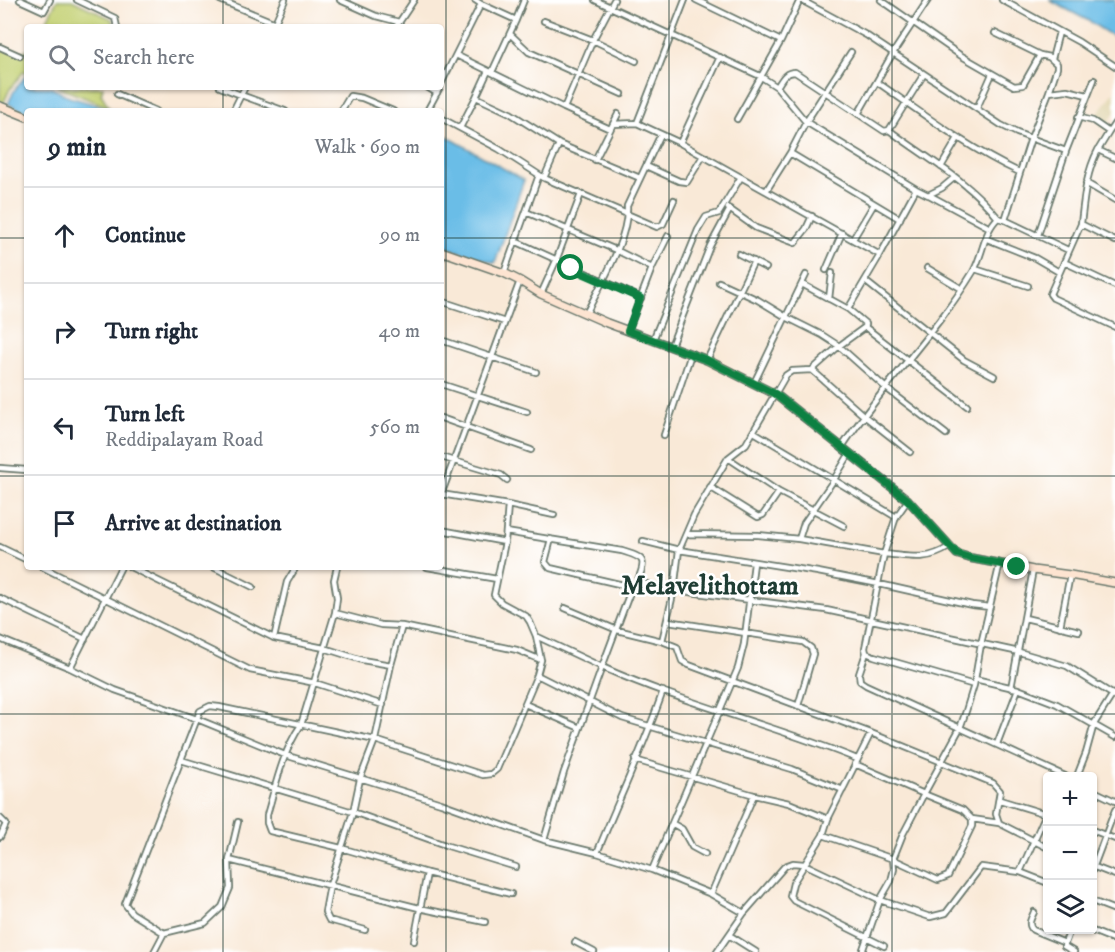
<!DOCTYPE html>
<html lang="en">
<head>
<meta charset="utf-8">
<style>
	body { margin:0; font-family:"IM FELL DW Pica",serif; background:#f6f6f7; color:#1f2937 }
	.controls { position:absolute; right:18px; bottom:18px; display:grid; overflow:hidden; border-radius:6px; box-shadow:0 2px 4px #0004 }
	.controls button { width:54px; height:54px; display:grid; place-items:center; padding:0; border:0; border-bottom:2px solid #e0e1e3; background:#fff; color:#1f2937; font:30px sans-serif }
	.stop { position:absolute; width:18px; height:18px; margin:-14px; border:4px solid #0b8043; border-radius:50%; background:#fff }
	.stop.end { background:#0b8043; border-color:#fff; box-shadow:0 2px 6px #0008 }
	.list { margin:0; padding:0; list-style:none }
	h2 { display:flex; justify-content:space-between; align-items:center; height:78px; margin:0; padding:0 24px; font-size:26px }
	h2 small { font-size:20px; font-weight:400; color:#747a83 }
	.list li { display:grid; grid-template-columns:39px 1fr auto; gap:18px; align-items:center; box-sizing:border-box; height:96px; padding:0 24px; border-top:2px solid #e0e1e3 }
	.list b { display:block; font-size:22px; white-space:nowrap }
	.list p { margin:0; font-size:20px; white-space:nowrap; color:#747a83 }
	.list em { font-size:20px; font-style:normal; color:#747a83 }
	.icon { flex:none; width:33px; height:33px; fill:none; stroke:currentColor; stroke-width:2; stroke-linecap:round; stroke-linejoin:round }
	.map { position:relative; flex:none; width:1115px; height:952px; overflow:hidden }
	.search { position:absolute; background:#fff; box-shadow:0 2px 4px #0004; left:24px; top:24px; width:420px; height:66px; display:flex; align-items:center; gap:15px; box-sizing:border-box; padding:0 21px; border-radius:6px; color:#747a83; font-size:22px }
	.panel { position:absolute; background:#fff; box-shadow:0 2px 4px #0004; left:24px; top:108px; width:420px; height:462px; border-radius:6px }
	.map>svg:first-child { display:block }
	.built { fill:#e5dbba }
	.green { fill:#c3d072; stroke:#718653; stroke-width:1.5 }
	.water { fill:#6bbde7; stroke:#457d8e; stroke-width:1.5 }
	.lines { fill:none; stroke-linecap:round; stroke-linejoin:round }
	.street-casing { stroke:#6b796d; stroke-width:8 }
	.secondary-casing { stroke:#6b796d; stroke-width:10 }
	.street { stroke:#fff; stroke-width:4.5 }
	.secondary { stroke:#fde4d1; stroke-width:7 }
	.route { stroke:#0b8043; stroke-width:8 }
	.grid { fill:none; stroke:#1f3d34; stroke-width:1.5; stroke-opacity:0.55 }
	.labels { text-anchor:middle; stroke-width:5; stroke-linejoin:round; paint-order:stroke }
	.district-label { font-size:27px; font-weight:bold; fill:#1f3d34; stroke:#fff }
</style>
</head>
<body>
<div class="map">
<svg width="1115" height="952" viewBox="0 0 1115 952">
	<rect width="100%" height="100%" fill="#fff"/>
	<filter id="ink" filterUnits="userSpaceOnUse"><feTurbulence type="fractalNoise" baseFrequency=".0167" numOctaves="2"/><feDisplacementMap in="SourceGraphic" scale="12" xChannelSelector="R" yChannelSelector="G"/><feConvolveMatrix kernelMatrix="1 2 1 2 8 2 1 2 1" color-interpolation-filters="sRGB"/></filter>
	<filter id="wash" filterUnits="userSpaceOnUse"><feTurbulence type="fractalNoise" baseFrequency=".008" numOctaves="4" result="noise"/><feDisplacementMap in="SourceGraphic" scale="24" xChannelSelector="R" yChannelSelector="G"/><feGaussianBlur stdDeviation="1.35" result="paint"/><feColorMatrix in="noise" values="0 0 0 0 0 0 0 0 0 0 0 0 0 0 0 0 0 1.4 0 .05"/><feComposite in="paint" operator="in"/></filter>
	<g filter="url(#wash)">
		<rect width="100%" height="100%" fill="#f9e9d7"/>
		<!-- built -->
		<path class="built" d="M1115,91V113L1107,124L1096,116Z"/>
		<!-- green -->
		<path class="green" d="M57,0H72L112,19L114,27H60L47,20Z
			M0,47L20,54L27,49V73L24,71L10,89L3,104L0,103Z
			M57,87H103L101,94L109,107Z"/>
		<!-- water -->
		<path class="water" d="M1049,0H1115V38L1087,20Z
			M26,75L27,87H50L69,97L117,111L27,112L8,104L14,91Z
			M441,133L524,180L495,263L441,246Z"/>
	</g>
	<g filter="url(#ink)">
		<g class="lines">
			<defs>
				<path id="street" d="M20,0L44,11L50,0
					M77,0L115,18L117,27
					M220,0L285,27
					M340,0L376,16L399,22
					M595,0L760,76L777,87C782,79 785,72 795,72L884,131L889,130L924,74
					M696,0L781,41
					M801,0L866,35L1001,125L1017,133L1066,151
					M881,0L960,55L1014,86L1023,85L1040,55L1049,57L1057,64V68L1049,92
					M1002,0L1079,42L1115,66
					M481,4L516,20L524,0
					M544,21L593,40L636,61
					M273,27L285,0
					M396,27L414,0
					M995,33L1040,55
					M510,34L529,52L622,94
					M0,47L20,56
					M456,55L564,108L593,40L614,0
					M1052,59L1059,32
					M492,72L516,20
					M877,82C923,114 968,148 1019,172
					M441,84L481,4L475,0
					M220,87L241,95L245,87
					M427,87L437,93
					M777,87L806,122L916,189L928,195L942,188L955,177
					M117,94L156,111
					M476,97L488,71
					M564,108L610,129
					M977,108L992,74
					M233,111L241,95L285,111
					M341,111L350,96L362,98L393,111
					M427,111L440,87
					M858,114L893,53L928,0
					M1078,117L1093,121L1109,132L1115,123
					M441,118L499,149L544,178L581,194L556,261L541,294
					M737,119L781,41L800,0
					M637,123L685,0
					M613,124L637,123L680,143L880,255
					M460,128L476,97L510,113L559,144L640,178
					M889,130C926,158 969,181 998,218
					M680,143L720,57
					M1098,150L1109,132
					M790,153L900,219
					M595,160L618,114
					M646,166L679,181L687,182L703,156
					M941,167L958,138
					M544,178L559,144
					M1086,183L1115,200
					M766,191L790,153L806,122L851,52
					M581,194L657,227L663,224L674,200
					M929,195L990,228
					M728,208L756,228L795,243L806,229L812,216
					M526,212L616,250L652,268
					M1005,220L1031,138L1049,92L1067,90L1087,95
					M1081,224C1084,198 1086,173 1098,150L1115,158
					M1038,235L1066,151L1094,80
					M853,239L874,204
					M987,239L1035,258L1059,272
					M515,241L641,298
					M1115,241L1081,224L1050,294L1053,298L1115,327
					M739,254L766,268
					M441,259L443,252
					M1064,262L1115,286
					M927,268L962,289
					M975,269L1028,286
					M826,270L842,233
					M504,273L539,175
					M865,281L964,360L994,376
					M719,282L758,300L786,317L822,335L839,346L886,388L946,434
					M802,284L848,309L866,324L865,327L839,346L812,370
					M829,299L832,273
					M441,301L505,322
					M848,309L880,255L916,189
					M586,314C600,285 629,239 627,206L661,134
					M865,327L967,406
					M628,331L652,268L668,236
					M441,340L536,372
					M653,340L698,230L706,217L719,213L741,177
					M671,346L710,246L730,209
					M707,360L754,261
					M754,383L806,275
					M441,384L527,412
					M441,418L531,450
					M754,432L896,517L908,500
					M664,435L691,354
					M842,447C882,386 935,334 973,272C983,255 984,230 998,218L1005,220L1068,250
					M850,453L833,481L804,523L799,539L884,554L896,517
					M441,457L501,475L507,480
					M728,458L779,492L844,526
					M0,468L27,470
					M710,487L758,517L763,515L779,492
					M441,494L508,505L505,542
					M441,495L520,281
					M508,505L554,515
					M506,532L622,551C645,558 647,559 637,582
					M686,534L758,535L799,539
					M551,539L545,562L550,568L632,587L637,582L674,590L826,610L1019,652L1067,666L1115,696
					M643,541L679,550L818,572L879,584L972,605L990,607
					M0,547L27,560
					M949,547C926,562 909,556 884,554L865,648L866,653L874,656L974,685
					M42,567L250,670L315,683L383,705
					M130,567L274,638L324,648L362,660L391,665
					M213,567L253,587
					M337,567L334,580L337,598L335,613L301,725C283,751 276,784 267,815V823L270,831L341,848L427,873L511,894
					M427,567L497,579
					M0,598L85,639
					M565,608L617,630L662,641L674,590L679,550L694,515L728,458L746,444L786,375L792,371L812,370L863,415L910,452
					M335,613L381,625L402,626L517,650L541,660
					M1025,618L1079,631
					M668,621L803,642L811,648L813,654L798,706
					M1060,627L1070,575
					M536,636L602,667L632,587
					M274,638L287,582L296,567
					M0,639L70,668L115,690L197,719L285,755L441,803L544,840L597,853L652,870L738,668L744,644L754,563
					M662,641L677,647L682,661L689,665L871,733L993,783L1000,791L996,814L999,823L1048,848
					M866,653L859,674L860,681L866,685L1065,776
					M70,668L121,567
					M537,675L622,718L792,769L843,790
					M975,679L1018,689L1057,704L1115,737
					M1011,688L1033,570
					M525,704L580,728
					M871,733L828,819L823,835L793,883L790,896L794,901L884,946
					M997,744L1018,689
					M181,760L353,812L448,846L516,867
					M635,760L754,795L789,803L828,819
					M855,764L924,794L960,728L966,711L974,685L981,644L1000,563
					M1077,776L1086,753L1094,724L1113,694
					M1092,790L1115,801
					M1000,800L1046,814
					M1048,809L1020,872L1048,883
					M0,818L6,824L0,837
					M972,819L999,823
					M673,824L682,829L692,847L705,854
					M1092,830L1115,839
					M823,835L893,859L938,880L948,876L972,826V819L963,810L924,794L903,834L893,859L894,869L891,881L880,900L862,952
					M544,840L564,772L602,667C684,704 774,725 857,759
					M597,853C619,799 644,746 663,691
					M229,860L419,908L485,922
					M1092,866L1115,875
					M652,870L711,894L744,913
					M1092,871L1115,810
					M711,894L754,795
					M1092,901L1115,910
					M1034,912C1031,919 1027,924 1033,930L1065,943
					M365,930L329,920L325,912L330,885L353,812L360,779L375,740L391,665L402,626
					M1070,930L1064,946L1074,952
					M1090,930L1115,940
					M164,933L205,923L222,907L230,888L229,860L238,822
					M729,935L756,952
					M414,941L427,873
					M575,942L594,952
					M154,952L164,933L132,913L125,904L200,711L210,706L219,707L375,740L483,775L491,774L497,769L537,675L541,660L536,636L530,622L526,616L502,603L494,595L505,542L441,530
					M717,952L744,913L785,866L793,863L804,864L880,900L930,917L946,913L981,867L1020,872"/>
				<path id="secondary" d="M0,106L27,117
					M441,251L504,273L520,281L541,294L607,323L707,360L775,394L908,500L957,554L970,558L1033,570L1070,575L1115,583"/>
			</defs>
			<!-- street casing -->
			<use href="#street" class="street-casing"/>
			<!-- secondary casing -->
			<use href="#secondary" class="secondary-casing"/>
			<!-- street -->
			<use href="#street" class="street"/>
			<!-- secondary -->
			<use href="#secondary" class="secondary"/>
		</g>
	</g>
	<g class="lines" filter="url(#ink)">
		<!-- route -->
		<path class="route" d="M571,268L640,298L628,331L707,360L775,394L908,500L957,554L970,558L1017,567"/>
	</g>
	<!-- grid -->
	<path class="grid" d="M223,0V27M446,0V952M669,0V952M892,0V952M223,87V111M0,238H27M441,238H1115M0,476H27M441,476H1115M223,567V952M0,714H1115"/>
	<g class="labels">
		<!-- district labels -->
		<g class="district-label">
			<text x="710" y="594">Melavelithottam</text>
		</g>
	</g>
</svg>
<div class="controls">
<button>+</button>
<button>−</button>
<button><svg class="icon" aria-label="layers" viewBox="0 0 24 24"><path d="M12 4l9 5-9 5-9-5zM3 14l9 5 9-5"/></svg></button>
</div>
<div class="stop" style="left:571px;top:268px"></div>
<div class="stop end" style="left:1017px;top:567px"></div>
<div class="search"><svg class="icon" aria-label="search" viewBox="0 0 24 24"><circle cx="10" cy="10" r="6"/><path d="M15 15l6 6"/></svg>Search here</div>
<section class="panel">
<h2>9 min<small>Walk · 690 m</small></h2>
<ul class="list">
<li><svg class="icon" aria-label="ahead" viewBox="0 0 24 24"><path d="M12 20V5M6 11l6-6 6 6"/></svg><div><b>Continue</b></div><em>90 m</em></li>
<li><svg class="icon" aria-label="right" viewBox="0 0 24 24"><path d="M7 20v-9h11M14 6l5 5-5 5"/></svg><div><b>Turn right</b></div><em>40 m</em></li>
<li><svg class="icon" aria-label="left" viewBox="0 0 24 24"><path d="M17 20v-9H6M10 6l-5 5 5 5"/></svg><div><b>Turn left</b><p>Reddipalayam Road</p></div><em>560 m</em></li>
<li><svg class="icon" aria-label="arrive" viewBox="0 0 24 24"><path d="M6 21V4h12l-3 4 3 4H6"/></svg><div><b>Arrive at destination</b></div></li>
</ul>
</section>
</div>
</body>
</html>
